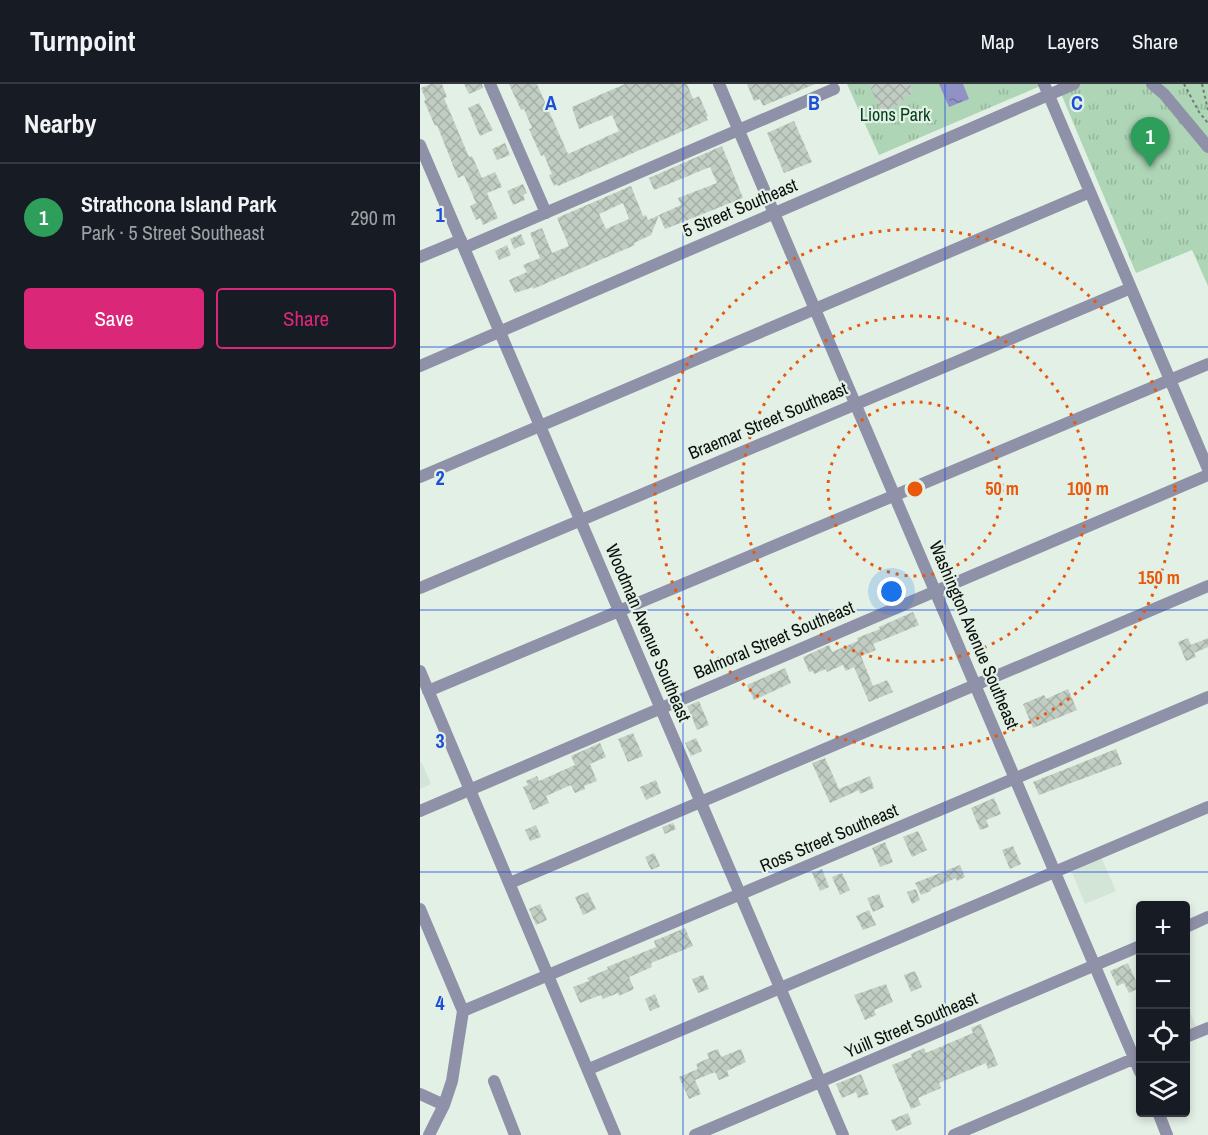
<!DOCTYPE html>
<html lang="en">
<head>
<meta charset="utf-8">
<style>
	body { margin:0; font-family:"Archivo Narrow",sans-serif; background:#20242c; color:#f1f3f6 }
	.controls { position:absolute; right:18px; bottom:18px; display:grid; overflow:hidden; border-radius:6px; box-shadow:0 3px 9px #0003 }
	.controls button { width:54px; height:54px; display:grid; place-items:center; padding:0; border:0; border-bottom:2px solid #363941; background:#171b24; color:#f1f3f6; font:30px sans-serif }
	.you { position:absolute; left:472px; top:508px; width:21px; height:21px; margin:-15px; border:4px solid #fff; border-radius:50%; background:#1a73e8; box-shadow:0 0 0 9px #1a73e833 }
	.badge { display:grid; place-items:center; width:39px; height:39px; border-radius:50%; background:#db2777; color:#fff; font-size:20px; font-weight:700 }
	.pin { position:absolute; translate:-50% -50px; filter:drop-shadow(0 2px 3px #0008) }
	.pin::after { content:''; position:absolute; top:32px; width:21px; height:18px; background:inherit; clip-path:polygon(0 0,100% 0,50% 100%) }
	.list { margin:0; padding:0; list-style:none }
	h2 { display:flex; justify-content:space-between; align-items:center; height:78px; margin:0; padding:0 24px; font-size:26px }
	h2 small { font-size:20px; font-weight:400; color:#9ea1a6 }
	.list li { display:grid; grid-template-columns:39px 1fr auto; gap:18px; align-items:center; box-sizing:border-box; height:108px; padding:0 24px; border-top:2px solid #363941 }
	.list b { display:block; font-size:22px; white-space:nowrap }
	.list p { margin:0; font-size:20px; white-space:nowrap; color:#9ea1a6 }
	.list em { font-size:20px; font-style:normal; color:#9ea1a6 }
	.actions { display:flex; gap:12px; padding:18px 24px }
	.actions a { flex:1; padding:14px 0; border:2px solid #db2777; border-radius:6px; text-align:center; font-size:21px; color:#db2777 }
	.actions .main { background:#db2777; color:#fff }
	.icon { flex:none; width:33px; height:33px; fill:none; stroke:currentColor; stroke-width:2; stroke-linecap:round; stroke-linejoin:round }
	.map { position:relative; flex:none; width:788px; height:1051px; overflow:hidden }
	header { display:flex; align-items:center; gap:36px; box-sizing:border-box; height:84px; padding:0 30px; background:#171b24; border-bottom:2px solid #363941 }
	header strong { font-size:28px }
	nav { display:flex; gap:33px; margin-inline-start:auto; font-size:21px }
	main { display:flex }
	aside { flex:1; background:#171b24 }
	.map>svg:first-child { display:block }
	.built { fill:#d2e5d6 }
	.grass { fill:url(#grass-tufts) }
	.pitch { fill:#add5b6 }
	.water { fill:url(#water-ripples) }
	.building { fill:url(#building-cross-hatch); fill-rule:evenodd }
	.lines { fill:none; stroke-linecap:round; stroke-linejoin:round }
	.path { stroke:#737b75; stroke-width:2; stroke-dasharray:3 3; stroke-linecap:butt }
	.minor { stroke:#8f91a8; stroke-width:12 }
	.grid { fill:none; stroke:#1d4ed8; stroke-width:1.5; stroke-opacity:0.55 }
	.ring { fill:none; stroke:#e8590c; stroke-width:3; stroke-dasharray:3 6 }
	.labels { text-anchor:middle; stroke-width:4.5; stroke-linejoin:round; paint-order:stroke }
	.park-label { font-size:18px; fill:#003d19; stroke:#e3f0e6 }
	.street-label { font-size:18px; fill:#0c100d; stroke:#e3f0e6 }
	.grid-label { font-size:20px; text-anchor:middle; font-weight:bold; fill:#1d4ed8; stroke:#e3f0e6; stroke-width:4.5; stroke-linejoin:round; paint-order:stroke }
	.centre { fill:#e8590c; stroke:#e3f0e6; stroke-width:3 }
	.ring-label { font-size:18px; text-anchor:middle; font-weight:bold; fill:#e8590c; stroke:#e3f0e6; stroke-width:4.5; stroke-linejoin:round; paint-order:stroke }
</style>
</head>
<body>
<header>
<strong>Turnpoint</strong>
<nav><a>Map</a><a>Layers</a><a>Share</a></nav>
</header>
<main>
<aside>
<h2>Nearby<small></small></h2>
<ul class="list">
<li><span class="badge" style="background:#2e9e5b">1</span><div><b>Strathcona Island Park</b><p>Park · 5 Street Southeast</p></div><em>290 m</em></li>
</ul>
<div class="actions"><a class="main">Save</a><a>Share</a></div>
</aside>
<div class="map">
<svg width="788" height="1051" viewBox="0 0 788 1051">
	<defs>
		<pattern id="grass-tufts" width="24" height="20" patternUnits="userSpaceOnUse" patternTransform="scale(1.5)"><rect width="24" height="20" fill="#add5b6"/><path d="M3 7l-1-3M5 7V3M7 7l1-3M15 17l-1-3M17 17v-4M19 17l1-3" fill="none" stroke="#94b69b"/></pattern>
		<pattern id="water-ripples" width="26" height="14" patternUnits="userSpaceOnUse" patternTransform="scale(1.5)"><rect width="26" height="14" fill="#9091c5"/><path d="M2 4q2-2 4 0t4 0M15 11q2-2 4 0t4 0" fill="none" stroke="#74759e"/></pattern>
		<pattern id="building-cross-hatch" width="8" height="8" patternUnits="userSpaceOnUse" patternTransform="scale(1.5)"><rect width="8" height="8" fill="#c1cdc3"/><path d="M0 0l8 8M0 8l8-8" fill="none" stroke="#a5afa6"/></pattern>
	</defs>
	<rect width="100%" height="100%" fill="#e3f0e6"/>
	<!-- built -->
	<path class="built" d="M0,679H2L11,700L0,705Z
		M681,773L696,807L665,820L651,786Z
		M766,918L776,942L766,947Z"/>
	<!-- grass -->
	<path class="grass" d="M427,0H625L459,71Z
		M637,0H788V202L772,166L716,189Z"/>
	<!-- pitch -->
	<path class="pitch" d="M497,0H551L558,17L522,32L518,23H507Z"/>
	<!-- water -->
	<path class="water" d="M519,0H543L549,15L529,23Z"/>
	<!-- building -->
	<path class="building" d="M10,0H22L27,13L24,14L49,73L52,72L62,94L75,88L82,103L67,109L78,134L63,141L60,134L56,136L50,122L56,119L44,91L38,94L17,41L15,42L4,17L6,16L1,4Z
		M44,0H62L63,4L49,10Z
		M89,0H117L148,70L199,47L192,31L159,45L152,23L205,0H267L273,15L279,12L288,32L286,33L288,36L138,102L137,100L134,102L129,91L132,90L124,71L121,72L109,45L112,44L104,25L101,26Z
		M327,0H395L343,22L340,15L334,17Z
		M449,0H490L494,9L483,14L484,18L461,28Z
		M59,19L73,46L60,52L48,24Z
		M374,37L392,78L364,89L347,49Z
		M85,59L90,71L77,76L72,65Z
		M302,62L323,114L245,145L239,131L231,151L214,159L215,161L113,205V203L95,209L89,196L107,188L103,181L120,174L110,149L122,144L132,169L149,162L137,134L211,102L223,132L226,131L228,136L261,121L258,114L297,99L290,83L234,106L229,94ZM203,119L209,135L186,145L179,130Z
		M103,100L107,109L103,111L105,116L93,121L87,107Z
		M101,150L105,160L94,165L90,155Z
		M87,161L91,171L79,176L75,167Z
		M493,528L499,541L453,560L456,566L441,572L453,602L467,596L473,608L449,618L434,583L426,587L423,581L407,588L406,585L394,590L393,587L389,588L383,573L409,561L412,568L438,557L437,554L460,545L459,543Z
		M768,554L771,561L788,554V563L774,569L776,573L766,577L758,558Z
		M365,584L371,599L334,616L327,601Z
		M648,605L657,626L613,644L603,620L624,611L626,615Z
		M279,617L289,641L277,646L267,622Z
		M213,649L223,672L208,678L198,655Z
		M276,654L282,667L271,672L265,659Z
		M180,659L186,673L170,680L177,697L164,702L165,705L155,709L151,701L126,712L129,719L113,726L103,703L108,701L106,697L117,692L119,697L155,681L151,672Z
		M696,665L702,680L619,711L613,698Z
		M405,674L419,705L450,692L454,704L440,710L439,706L410,719L392,679Z
		M236,696L241,709L226,716L220,703Z
		M574,714L581,730L566,736L569,743L560,746L551,724Z
		M253,739L256,745L245,750L242,743Z
		M116,741L121,753L110,757L105,746Z
		M498,747L507,766L492,773L483,753Z
		M465,758L473,778L460,783L452,764Z
		M593,762L601,780L590,785L582,766Z
		M234,769L240,782L231,786L225,773Z
		M540,781L545,793L537,797L536,794L511,805V807L501,811L495,799Z
		M402,785L409,803L400,807L392,789Z
		M422,789L430,806L420,811L412,793Z
		M496,805L500,816L492,820L487,808Z
		M168,808L176,825L163,831L155,813Z
		M459,810L464,823L453,828L447,814Z
		M120,820L127,836L116,841L109,825Z
		M449,826L456,841L443,846L436,832Z
		M265,844L273,862L231,879L232,883L209,893L214,905L199,912L198,909L183,915L181,911L160,919L153,903L169,897L167,894L188,885L187,883L236,863L234,857Z
		M708,879L719,904L709,909L704,899L697,902L690,887Z
		M495,887L502,903L491,908L484,891Z
		M283,891L289,905L278,909L272,895Z
		M466,900L473,918L454,926L456,931L445,936L434,911Z
		M235,910L240,923L230,927L225,915Z
		M561,940L578,981L568,985L566,979L519,999L521,1004L498,1014L501,1021L491,1025L472,981L492,973L491,970L504,964L506,969L553,949L551,944Z
		M298,965L301,973L321,965L326,978L307,987L309,992L299,996L295,988L275,996L281,1010L269,1015L259,993L278,985L276,980L289,974L287,969Z
		M441,990L449,1010L438,1014L436,1008L422,1014L416,1000Z
		M488,1029L492,1040L476,1047L471,1036Z"/>
	<g class="lines">
		<!-- path -->
		<path class="path" d="M764,0L779,28L788,39
			M782,0L788,26"/>
		<!-- minor -->
		<path class="minor" d="M70,0L126,129
			M299,0L720,988
			M624,0L788,385
			M732,0L744,10L788,63
			M0,61L423,1051
			M44,164L414,5
			M0,173L41,156
			M0,282L654,0
			M0,393L670,108
			M0,504L711,204
			M0,587L195,1051
			M8,607L788,280
			M0,727L788,391
			M90,799L788,502
			M0,825L43,927
			M766,843L788,833
			M43,927L788,613
			M766,953L788,944
			M169,985L788,723
			M74,997L95,1051
			M0,1010L24,1021
			M738,1028L747,1051
			M9,1051L24,1021L32,997L43,927
			M275,1051L720,862
			M534,1051L720,972"/>
	</g>
	<!-- grid -->
	<path class="grid" d="M263,0V1051M525,0V1051M0,263H788M0,526H788M0,788H788"/>
	<!-- distance rings -->
	<g class="ring">
		<circle cx="495" cy="405" r="87"/>
		<circle cx="495" cy="405" r="173"/>
		<circle cx="495" cy="405" r="260"/>
	</g>
	<g class="labels">
		<!-- park labels -->
		<g class="park-label">
			<text x="475" y="37">Lions Park</text>
		</g>
		<!-- street labels -->
		<g class="street-label">
			<text transform="translate(320 124) rotate(-23)" y="6">5 Street Southeast</text>
			<text transform="translate(348 337) rotate(-23)" y="6">Braemar Street Southeast</text>
			<text transform="translate(228 549) rotate(67)" y="6">Woodman Avenue Southeast</text>
			<text transform="translate(554 551) rotate(67)" y="6">Washington Avenue Southeast</text>
			<text transform="translate(354 556) rotate(-23)" y="6">Balmoral Street Southeast</text>
			<text transform="translate(409 754) rotate(-23)" y="6">Ross Street Southeast</text>
			<text transform="translate(491 941) rotate(-23)" y="6">Yuill Street Southeast</text>
		</g>
	</g>
	<g class="grid-label">
		<text x="131" y="26">A</text>
		<text x="394" y="26">B</text>
		<text x="657" y="26">C</text>
		<text x="20" y="138">1</text>
		<text x="20" y="401">2</text>
		<text x="20" y="664">3</text>
		<text x="20" y="926">4</text>
	</g>
	<circle cx="495" cy="405" r="9" class="centre"/>
	<g class="ring-label">
		<text x="582" y="411">50 m</text>
		<text x="668" y="411">100 m</text>
		<text x="739" y="500">150 m</text>
	</g>
</svg>
<div class="controls">
<button>+</button>
<button>−</button>
<button><svg class="icon" aria-label="locate" viewBox="0 0 24 24"><circle cx="12" cy="12" r="6"/><path d="M12 2v4M12 18v4M2 12h4M18 12h4"/></svg></button>
<button><svg class="icon" aria-label="layers" viewBox="0 0 24 24"><path d="M12 4l9 5-9 5-9-5zM3 14l9 5 9-5"/></svg></button>
</div>
<div class="you"></div>
<div class="pin badge" style="left:730px;top:83px;background:#2e9e5b">1</div>
</div>
</main>
</body>
</html>
